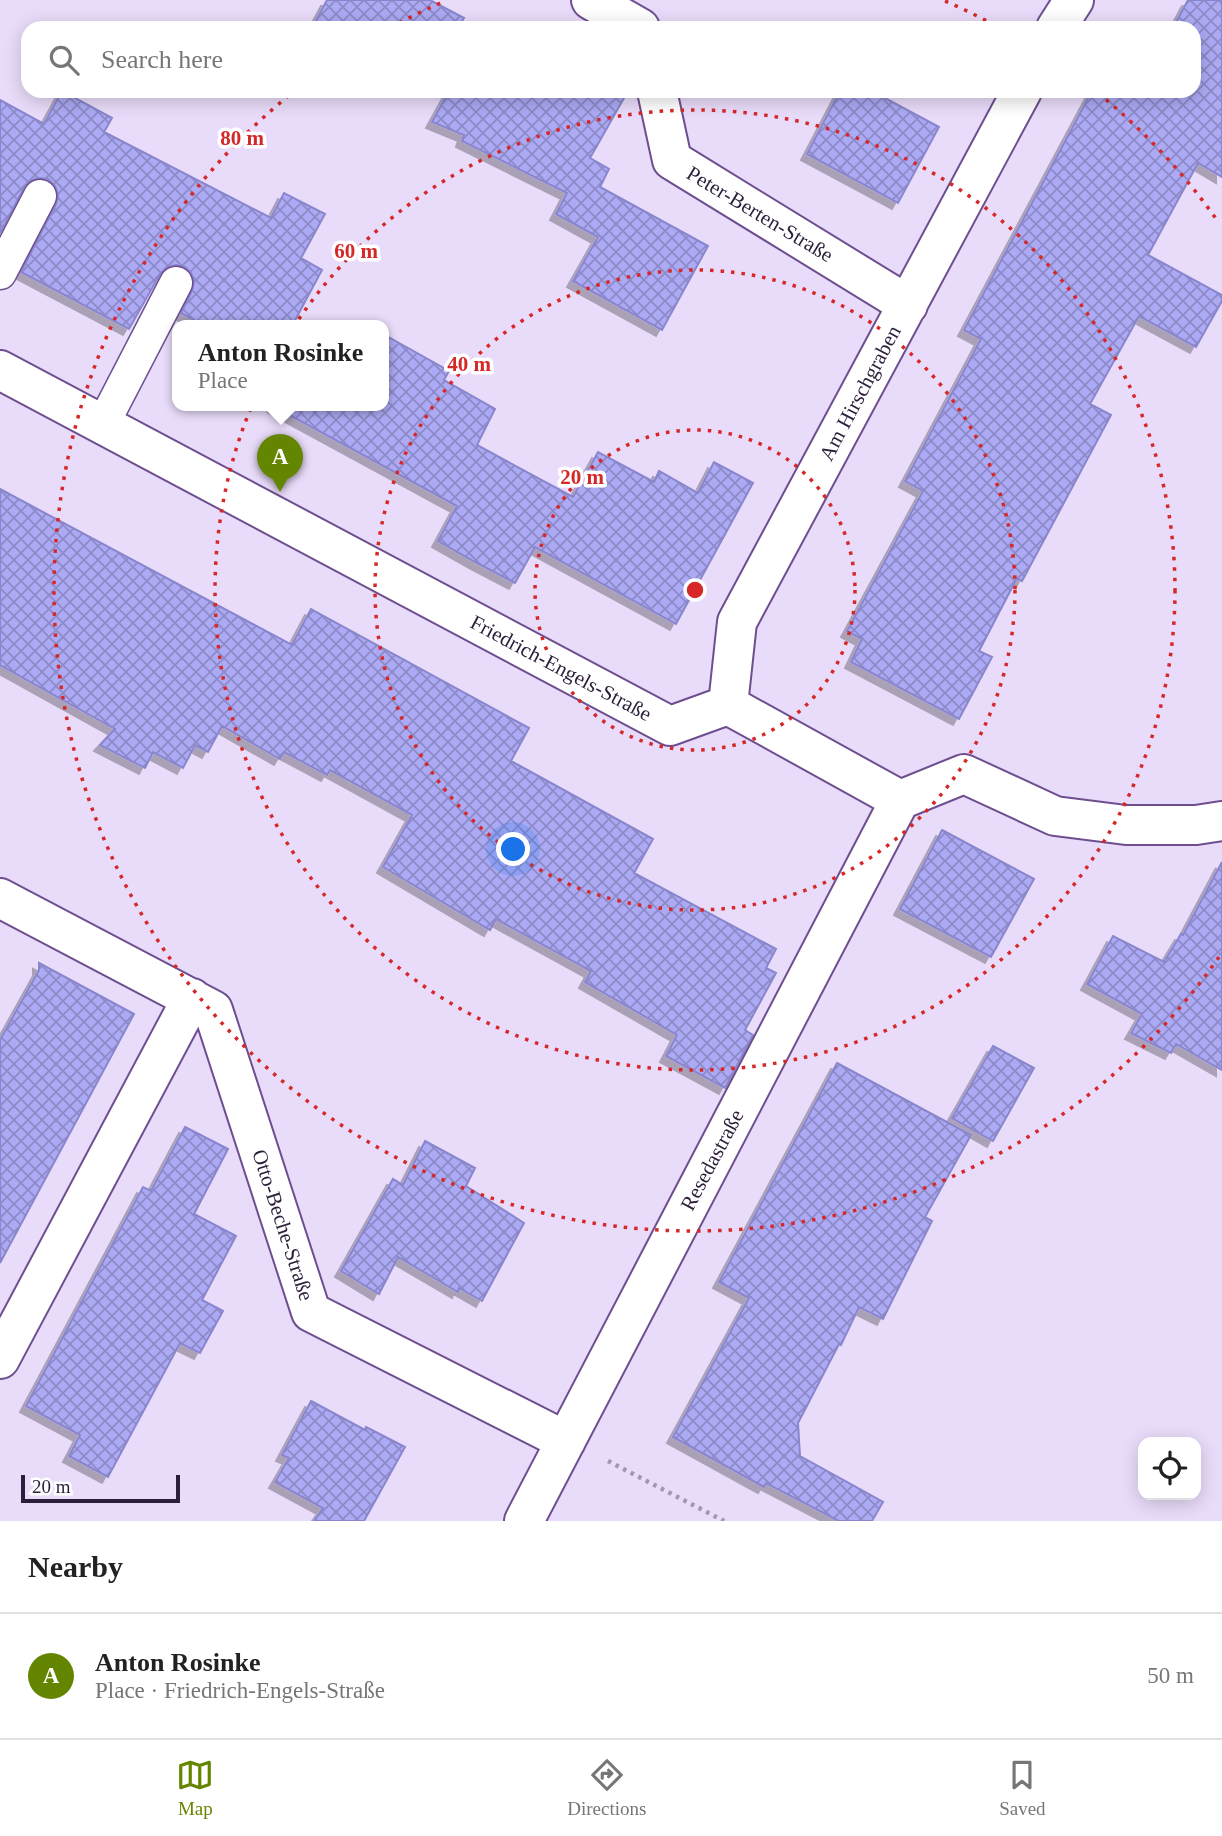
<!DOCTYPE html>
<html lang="en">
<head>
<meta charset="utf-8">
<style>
	body { margin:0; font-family:Georgia,serif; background:#f6f6f6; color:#222 }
	.controls { position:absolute; right:21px; bottom:21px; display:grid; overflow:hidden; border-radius:14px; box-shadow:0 4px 18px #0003 }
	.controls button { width:63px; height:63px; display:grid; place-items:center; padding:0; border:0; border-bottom:2px solid #e0e0e0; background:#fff; color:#222; font:35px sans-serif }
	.scale { position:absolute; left:21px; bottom:18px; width:159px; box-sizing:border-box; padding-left:7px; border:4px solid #2c1e3a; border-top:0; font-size:19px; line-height:24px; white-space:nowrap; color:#2c1e3a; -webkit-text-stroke:5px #fff; paint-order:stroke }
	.you { position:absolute; left:514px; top:850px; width:24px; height:24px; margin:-18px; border:5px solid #fff; border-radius:50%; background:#1a73e8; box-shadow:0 0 0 10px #1a73e833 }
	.badge { display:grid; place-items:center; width:46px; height:46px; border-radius:50%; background:#648500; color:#fff; font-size:23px; font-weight:700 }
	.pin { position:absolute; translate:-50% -58px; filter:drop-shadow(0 2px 4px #0008) }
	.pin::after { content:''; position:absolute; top:37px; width:24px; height:21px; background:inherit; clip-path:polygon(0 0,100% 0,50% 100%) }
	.popup { position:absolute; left:172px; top:320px; width:217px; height:91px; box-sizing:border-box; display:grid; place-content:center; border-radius:14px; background:#fff; filter:drop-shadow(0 2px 5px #0005); font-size:23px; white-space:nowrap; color:#767676 }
	.popup b { font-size:26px; color:#222 }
	.popup::after { content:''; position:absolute; left:50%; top:100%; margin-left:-14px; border:14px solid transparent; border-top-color:#fff }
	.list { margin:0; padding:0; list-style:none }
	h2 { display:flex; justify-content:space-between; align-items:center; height:91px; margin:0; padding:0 28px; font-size:30px }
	h2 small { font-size:23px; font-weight:400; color:#767676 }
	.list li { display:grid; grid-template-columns:46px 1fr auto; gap:21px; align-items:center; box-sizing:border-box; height:126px; padding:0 28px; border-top:2px solid #e0e0e0 }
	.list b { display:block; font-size:26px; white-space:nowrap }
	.list p { margin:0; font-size:23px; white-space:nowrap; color:#767676 }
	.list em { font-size:23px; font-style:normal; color:#767676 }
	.icon { flex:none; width:38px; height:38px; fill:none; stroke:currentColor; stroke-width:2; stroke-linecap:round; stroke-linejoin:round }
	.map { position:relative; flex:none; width:1222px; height:1521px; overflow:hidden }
	.search { position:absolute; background:#fff; box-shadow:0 4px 18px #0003; left:21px; right:21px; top:21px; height:77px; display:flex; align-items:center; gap:18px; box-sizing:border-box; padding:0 24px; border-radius:21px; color:#767676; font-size:26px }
	.sheet { height:217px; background:#fff }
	nav { display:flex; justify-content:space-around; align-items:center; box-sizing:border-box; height:98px; border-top:2px solid #e0e0e0; background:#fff; font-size:19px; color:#767676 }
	nav a { display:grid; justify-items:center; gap:4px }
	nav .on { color:#648500 }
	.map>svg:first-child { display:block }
	.building { fill:url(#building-cross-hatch); stroke:#8986cd; stroke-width:2; filter:url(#shadow) }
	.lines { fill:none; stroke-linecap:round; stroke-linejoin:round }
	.service-casing { stroke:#6e4e8f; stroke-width:35 }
	.minor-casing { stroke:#6e4e8f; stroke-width:42 }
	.path { stroke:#a395b3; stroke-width:4.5; stroke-dasharray:3.5 5; stroke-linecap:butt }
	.service { stroke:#fff; stroke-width:32 }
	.minor { stroke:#fff; stroke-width:38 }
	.ring { fill:none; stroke:#d62828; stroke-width:3.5; stroke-dasharray:3.5 7 }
	.labels { text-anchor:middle; stroke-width:7; stroke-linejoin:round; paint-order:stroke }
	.street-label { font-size:21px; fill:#2c1e3a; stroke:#fff }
	.centre { fill:#d62828; stroke:#fff; stroke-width:3.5 }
	.ring-label { font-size:21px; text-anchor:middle; font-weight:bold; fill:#d62828; stroke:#fff; stroke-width:7; stroke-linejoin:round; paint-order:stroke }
</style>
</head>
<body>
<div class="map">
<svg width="1222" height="1521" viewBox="0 0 1222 1521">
	<defs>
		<pattern id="building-cross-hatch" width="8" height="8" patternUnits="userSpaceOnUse" patternTransform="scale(1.75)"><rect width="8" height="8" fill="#acaaf4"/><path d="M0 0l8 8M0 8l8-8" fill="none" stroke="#8c8ac7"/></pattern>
		<filter id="shadow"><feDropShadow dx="-6" dy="6" stdDeviation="0" flood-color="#0004"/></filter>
	</defs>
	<rect width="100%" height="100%" fill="#e9dcfa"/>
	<!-- building -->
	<path class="building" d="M327,0H430L464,18L458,28H312Z
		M1188,0H1222V177L1198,163L1148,255L1222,295V301L1196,347L1139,316L1090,404L1111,415L1022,581L1017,578L979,651L992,657L959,719L851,662L862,639L847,631L923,491L905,481L981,339L964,330L1092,91H1194V28H1173Z
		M62,91L112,118L104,132L271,218L284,193L325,214L301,258L322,270L292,326H205L181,313L192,291L194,281L191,273L185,267L176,265L167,267L160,274L129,329L21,272L56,204L58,195L55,186L48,179L38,178L30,181L24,188L0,233V100L44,124Z
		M449,91H628L590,158L609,169L600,187L708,246L662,330L573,281L598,237L556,214L567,193L462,141L464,135L432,122Z
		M840,91H872L939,127L898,203L807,154Z
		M383,334L449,371L444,380L495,409L477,445L573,497L598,452L654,482L659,471L698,493L714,462L753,483L676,624L535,547L515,583L477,563L438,541L457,506L273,406H383Z
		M0,489L292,645L311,609L529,728L511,761L653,839L634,873L776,949L766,968L776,973L745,1030L753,1035L725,1088L666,1056L677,1035L585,982L591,971L496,919L490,930L383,867L412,815L330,770L327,775L284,752L280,759L222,726L208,752L195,745L183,768L153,752L145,768L100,745L115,729L0,665Z
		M942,830L1034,879L991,957L900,909Z
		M1222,862V1070L1176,1044L1171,1053L1131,1033L1142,1014L1087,984L1113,936L1164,962L1181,934L1183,935Z
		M39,963L134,1014L0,1263V1040L39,970Z
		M993,1046L1034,1068L993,1141L952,1118Z
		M837,1063L971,1135L925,1217L932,1221L883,1319L859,1307L841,1345L839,1344L798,1423L800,1456L883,1502L872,1521H839L766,1483L764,1487L673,1437L749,1298L719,1282Z
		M185,1127L228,1149L194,1214L236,1236L202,1300L223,1311L200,1353L180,1343L108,1477L69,1456L80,1435L26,1406L143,1187L151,1191Z
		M425,1141L475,1168L466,1186L524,1223L482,1301L459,1288L458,1292L398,1257L379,1294L341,1271L393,1179L403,1185Z
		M311,1401L365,1430L366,1427L405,1447L364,1521H314L323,1508L275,1482L289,1458L282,1455Z"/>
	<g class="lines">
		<defs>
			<path id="service" d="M0,273L40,196
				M103,424L176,283"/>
			<path id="minor" d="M591,0L640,28
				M1056,28L1074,0
				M657,91L672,160L908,305
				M0,370L670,726L728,705L900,800L964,774L1055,816L1126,825H1196L1222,821
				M728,705L737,622L1022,91
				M0,898L213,1010L311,1312L566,1441
				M0,1359L192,998
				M524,1521L900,800"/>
		</defs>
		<!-- service casing -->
		<use href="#service" class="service-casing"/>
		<!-- minor casing -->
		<use href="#minor" class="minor-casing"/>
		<!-- path -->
		<path class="path" d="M608,1461L724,1521"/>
		<!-- service -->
		<use href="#service" class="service"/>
		<!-- minor -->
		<use href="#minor" class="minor"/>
	</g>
	<!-- distance rings -->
	<g class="ring">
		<circle cx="695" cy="590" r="160"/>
		<circle cx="695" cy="590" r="320"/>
		<circle cx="695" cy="590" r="480"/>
		<path d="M1219 957A640 640 0 1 1 292 93M390 28A640 640 0 0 1 445 1M945 1A640 640 0 0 1 1000 28M1098 93A640 640 0 0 1 1219 223"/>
	</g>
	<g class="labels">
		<!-- street labels -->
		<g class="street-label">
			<text transform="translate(760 214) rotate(31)" y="7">Peter-Berten-Straße</text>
			<text transform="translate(860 393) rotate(-62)" y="7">Am Hirschgraben</text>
			<text transform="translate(561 668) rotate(28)" y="7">Friedrich-Engels-Straße</text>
			<text transform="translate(712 1160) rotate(-62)" y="7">Resedastraße</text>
			<text transform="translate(283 1225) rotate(72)" y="7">Otto-Beche-Straße</text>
		</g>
	</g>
	<circle cx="695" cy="590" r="10" class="centre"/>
	<g class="ring-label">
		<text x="242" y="145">80 m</text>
		<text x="356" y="258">60 m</text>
		<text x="469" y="371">40 m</text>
		<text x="582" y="484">20 m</text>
	</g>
</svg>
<div class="controls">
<button><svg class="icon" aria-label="locate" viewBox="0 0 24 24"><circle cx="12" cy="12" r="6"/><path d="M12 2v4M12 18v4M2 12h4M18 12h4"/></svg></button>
</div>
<div class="scale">20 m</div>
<div class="you"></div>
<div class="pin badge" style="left:280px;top:492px">A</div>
<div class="popup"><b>Anton Rosinke</b>Place</div>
<div class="search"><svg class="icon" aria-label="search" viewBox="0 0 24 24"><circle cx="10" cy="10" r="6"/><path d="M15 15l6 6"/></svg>Search here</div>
</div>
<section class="sheet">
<h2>Nearby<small></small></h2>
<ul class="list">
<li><span class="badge">A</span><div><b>Anton Rosinke</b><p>Place · Friedrich-Engels-Straße</p></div><em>50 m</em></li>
</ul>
</section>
<nav>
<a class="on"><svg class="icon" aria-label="map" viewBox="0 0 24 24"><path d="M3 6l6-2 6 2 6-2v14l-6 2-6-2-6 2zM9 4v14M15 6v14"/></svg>Map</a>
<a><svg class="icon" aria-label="directions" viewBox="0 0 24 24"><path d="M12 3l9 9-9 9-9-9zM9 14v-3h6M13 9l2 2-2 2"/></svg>Directions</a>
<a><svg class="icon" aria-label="saved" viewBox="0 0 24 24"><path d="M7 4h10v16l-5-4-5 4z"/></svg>Saved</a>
</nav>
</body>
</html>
